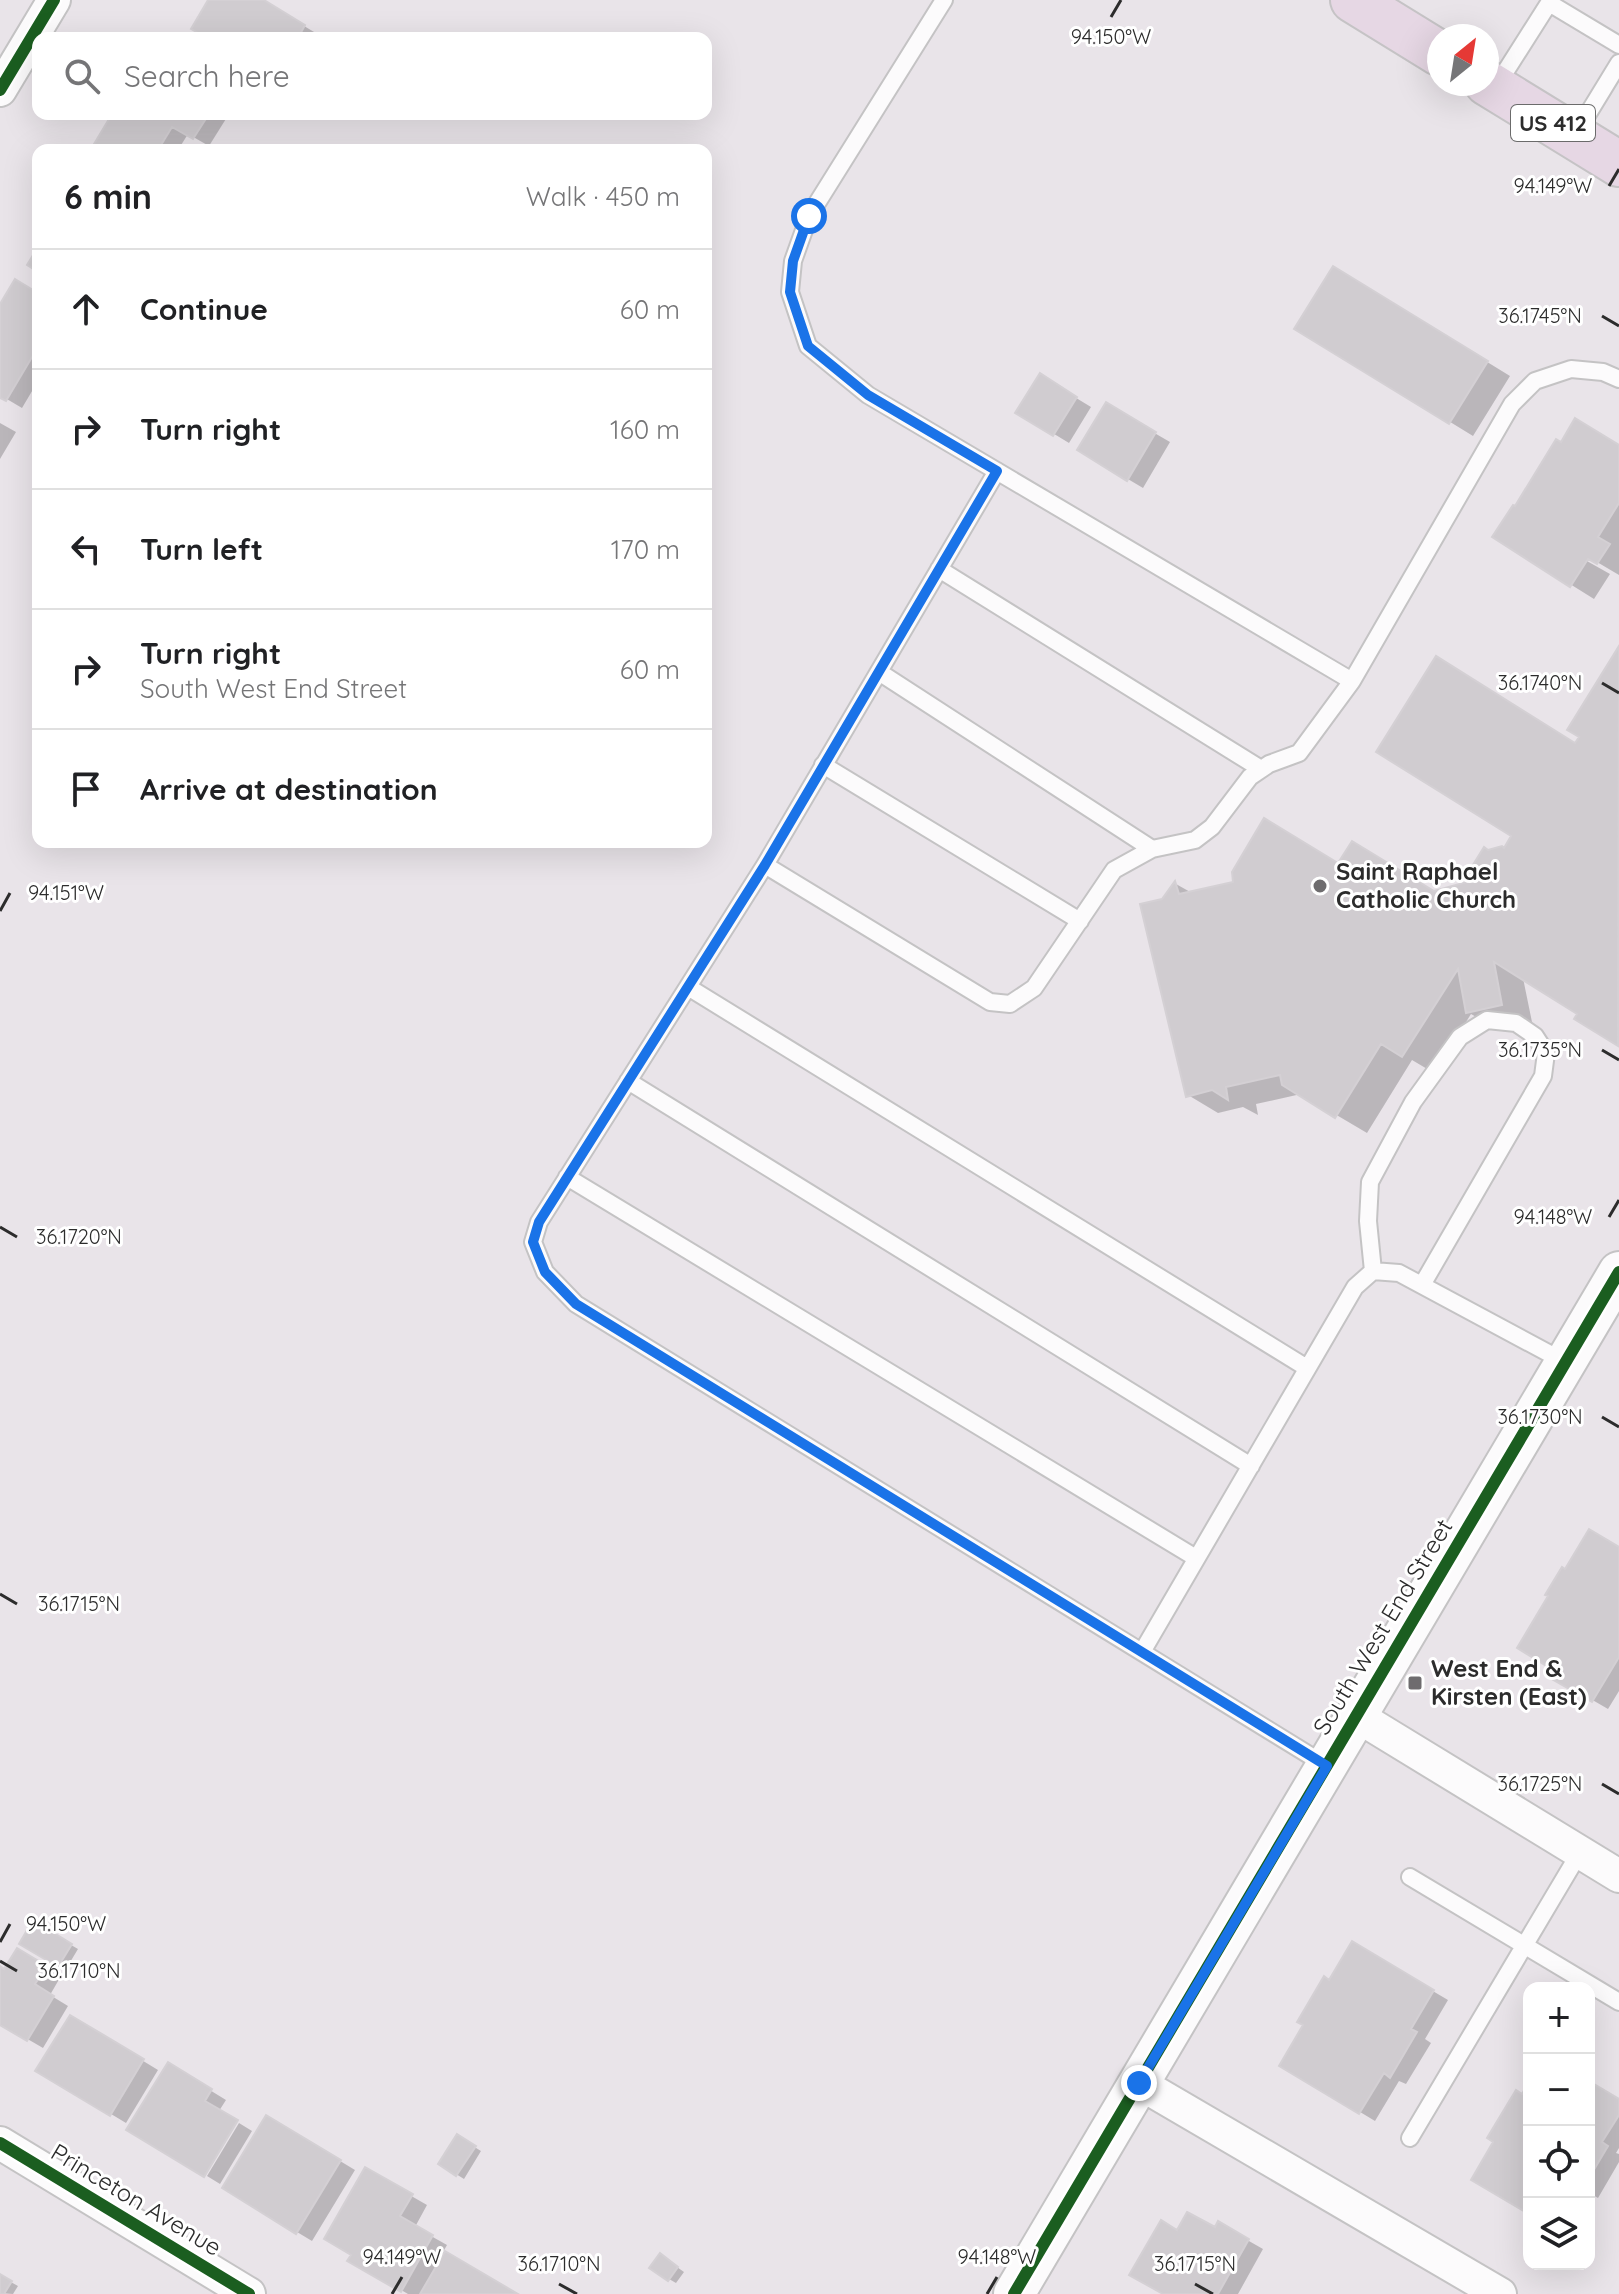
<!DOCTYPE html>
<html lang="en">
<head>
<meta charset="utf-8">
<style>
	body { margin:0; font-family:Quicksand,sans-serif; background:#f6f6f6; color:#202124 }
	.controls { position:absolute; right:24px; bottom:24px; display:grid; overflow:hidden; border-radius:16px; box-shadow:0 8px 32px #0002 }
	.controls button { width:72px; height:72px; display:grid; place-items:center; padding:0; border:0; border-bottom:2px solid #e0e0e0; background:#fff; color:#202124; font:40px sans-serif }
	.compass { position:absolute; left:1427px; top:24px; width:72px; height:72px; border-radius:50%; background:#fff; box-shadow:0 8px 32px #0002; rotate:30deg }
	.stop { position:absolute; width:24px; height:24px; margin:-18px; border:6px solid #1a73e8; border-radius:50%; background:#fff }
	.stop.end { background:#1a73e8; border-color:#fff; box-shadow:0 2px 8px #0008 }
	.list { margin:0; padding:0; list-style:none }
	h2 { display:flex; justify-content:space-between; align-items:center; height:104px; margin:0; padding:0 32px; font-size:34px }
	h2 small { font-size:26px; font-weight:400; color:#757577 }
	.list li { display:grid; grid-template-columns:52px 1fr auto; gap:24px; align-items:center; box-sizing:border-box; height:120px; padding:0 32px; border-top:2px solid #e0e0e0 }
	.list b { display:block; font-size:30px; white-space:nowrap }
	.list p { margin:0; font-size:26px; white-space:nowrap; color:#757577 }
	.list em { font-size:26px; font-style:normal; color:#757577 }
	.icon { flex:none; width:44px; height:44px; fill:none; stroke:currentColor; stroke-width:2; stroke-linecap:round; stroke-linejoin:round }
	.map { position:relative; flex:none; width:1619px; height:2294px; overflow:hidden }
	.search { position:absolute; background:#fff; box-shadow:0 8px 32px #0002; left:32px; top:32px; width:680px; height:88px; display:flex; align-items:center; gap:20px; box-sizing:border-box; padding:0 28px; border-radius:16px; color:#757577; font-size:30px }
	.panel { position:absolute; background:#fff; box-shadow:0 8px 32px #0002; left:32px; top:144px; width:680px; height:704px; border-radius:16px }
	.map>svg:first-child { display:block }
	.shadow { fill:#0003 }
	.building { fill:#d0ccd0; stroke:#d4d0d4; stroke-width:2 }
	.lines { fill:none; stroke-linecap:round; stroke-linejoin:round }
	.service-casing { stroke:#c4c3c4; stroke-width:20 }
	.minor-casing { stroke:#c4c3c4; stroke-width:36 }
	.tertiary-casing { stroke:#c4c3c4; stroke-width:44 }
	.trunk-casing { stroke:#c5c3c5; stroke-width:48 }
	.service { stroke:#fcfbfc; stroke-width:16 }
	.minor { stroke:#fcfbfc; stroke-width:32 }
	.tertiary { stroke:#fcfbfc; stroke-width:40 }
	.trunk { stroke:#e6d7e4; stroke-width:44 }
	.cycleway-casing { stroke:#fff; stroke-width:17 }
	.cycleway { stroke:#1b5e20; stroke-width:12 }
	.route { stroke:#1a73e8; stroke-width:10 }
	.ticks { fill:none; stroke:#2c2c2c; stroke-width:3 }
	.poi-dot { fill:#6e6c6e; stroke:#fff; stroke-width:3 }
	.labels { text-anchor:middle; stroke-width:6; stroke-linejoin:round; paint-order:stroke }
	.shield { fill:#fff; stroke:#6b6b6b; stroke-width:2 }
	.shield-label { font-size:22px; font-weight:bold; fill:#2c2c2c }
	.poi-label { font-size:24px; font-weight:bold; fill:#2c2c2c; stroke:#fff; text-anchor:start }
	.street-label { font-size:24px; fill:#2c2c2c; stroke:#fff }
	.ticks-label { font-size:20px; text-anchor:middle; fill:#2c2c2c; stroke:#fff; stroke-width:6; stroke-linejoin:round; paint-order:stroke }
</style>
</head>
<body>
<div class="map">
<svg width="1619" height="2294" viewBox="0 0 1619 2294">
	<rect width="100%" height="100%" fill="#e9e4e9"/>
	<!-- shadow -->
	<path class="shadow" d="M210,0H261L324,38H210Z
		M115,114H229L209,146L188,134L178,150H97Z
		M1357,282L1510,376L1473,436L1297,328Z
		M38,295V381L22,408L0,395V308Z
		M1040,376L1091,407L1069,443L1018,412Z
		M1106,405L1170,442L1143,488L1079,450Z
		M0,423L16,432L0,459Z
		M1619,447V575L1580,552L1578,556L1610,574L1594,599L1495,537Z
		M1619,650V1044L1576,1018L1580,1013L1523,978L1532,1022L1499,1030L1471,1014L1434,1073L1412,1060L1367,1133L1301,1094L1256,1104L1258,1115L1243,1107L1218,1113L1188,1095L1164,900L1176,884L1192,893L1339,865L1435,893L1483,880L1489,852L1505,850L1582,737L1570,729Z
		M1619,1549V1691L1608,1709L1551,1676L1556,1669L1566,1571Z
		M33,1923L78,1949L66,1969L22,1943Z
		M1353,1944L1448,2000L1425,2039L1431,2043L1406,2084L1399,2081L1375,2121L1282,2065Z
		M33,1959L61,1976L50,1995L68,2006L43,2048L0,2023V1968L5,1971Z
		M71,2017L158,2070L126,2123L38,2070Z
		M169,2065L226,2100L219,2111L203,2174Z
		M1589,2083L1619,2101V2148L1616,2153L1619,2154V2162L1598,2198L1591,2194L1589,2198Z
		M267,2117L355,2170L312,2241L297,2232Z
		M239,2123L252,2131L220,2184L207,2176Z
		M458,2137L481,2151L464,2179L440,2164Z
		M366,2170L427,2205L415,2227L447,2245L443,2252L515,2294H408L350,2260L354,2254Z
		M1219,2224L1263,2249L1238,2294H1166L1178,2232L1215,2230Z
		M667,2260L684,2272L676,2283L669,2279Z
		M0,2276L18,2286L13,2294L0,2293Z"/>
	<!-- building -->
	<path class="building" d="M208,0H264L305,25L298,38H207L191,29Z
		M112,114H209L193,139L172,127L158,150H93L91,149Z
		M38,247V272L27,265Z
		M1333,266L1488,361L1449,424L1294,329Z
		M15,279L38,293V347L6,401L0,398V304Z
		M1040,373L1077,397L1053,436L1015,413Z
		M1106,402L1156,432L1127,481L1077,450Z
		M1575,418L1619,445V503L1598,537L1610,544L1597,564L1588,559L1570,587L1492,537L1513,505L1515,506L1556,439L1561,442Z
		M1619,646L1618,1046L1574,1019L1577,1014L1494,962L1502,1005L1466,1013L1458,969L1402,1057L1381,1044L1335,1118L1282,1085L1280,1075L1226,1087L1228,1100L1212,1090L1186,1097L1140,904L1162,899L1175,881L1179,894L1233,882L1232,872L1264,818L1338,863L1352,841L1434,891L1478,879L1468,873L1484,847L1488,850L1502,846L1504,848L1511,836L1376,752L1436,656L1575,743L1579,737L1567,730Z
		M1589,1529L1619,1547V1657L1592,1702L1548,1677L1553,1670L1517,1648L1548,1596L1545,1595L1562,1567L1565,1569Z
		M33,1920L72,1944L58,1967L19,1944Z
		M1352,1941L1434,1990L1411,2029L1417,2032L1390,2078L1384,2073L1359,2114L1279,2066L1303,2025L1297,2022L1324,1976L1329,1980Z
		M17,1948L47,1966L35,1984L54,1996L27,2041L0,2025V1966L4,1969Z
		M70,2015L144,2059L110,2116L35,2071Z
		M168,2062L212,2089L205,2101L238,2120L204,2177L126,2130Z
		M1589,2081L1619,2099V2115L1602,2142L1608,2146L1589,2178Z
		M1529,2082V2214L1471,2180L1493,2142L1487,2138L1516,2090L1522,2094Z
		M266,2115L341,2160L296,2234L222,2188Z
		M457,2134L476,2146L456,2176L438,2164Z
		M365,2167L413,2194L400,2216L433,2235L401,2292L347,2261L351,2255L324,2239Z
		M1187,2212L1215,2227L1218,2221L1249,2239L1218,2294H1163L1129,2275L1161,2220L1177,2230Z
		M445,2251L518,2294H420Z
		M660,2253L678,2267L668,2281L649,2268Z
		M0,2274L12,2281L4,2294H0Z"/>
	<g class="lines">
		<defs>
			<path id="service" d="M944,0L809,216L793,261L790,292L808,346L868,395L1352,681L1512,404L1535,381L1571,369L1603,372L1619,379
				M1495,88L1549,3L1619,45
				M1575,135L1619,63
				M997,471L765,865L990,1002L1010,1004L1034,988L1114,870L1152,849L1195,840L1212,827L1250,777L1269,764L1299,753L1352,681
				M939,569L1261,769
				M879,672L1152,849
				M823,765L1080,921
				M765,865L539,1222L533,1242L545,1272L576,1304L1327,1766
				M688,987L1307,1368
				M628,1081L1251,1466
				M567,1177L1196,1558
				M1373,1271L1368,1221L1370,1182L1413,1102L1460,1037L1487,1020L1516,1023L1535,1036L1546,1053L1543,1076L1422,1285
				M1142,1652L1355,1287L1373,1271L1399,1273L1565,1362
				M1410,1877L1619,2002
				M1410,2138L1580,1852"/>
			<path id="minor" d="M0,90L54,0
				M1357,1716L1619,1876
				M1139,2083L1500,2294
				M0,2143L249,2294"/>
			<path id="tertiary" d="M1014,2294L1619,1272"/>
			<path id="trunk" d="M1353,0L1439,53
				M1487,83L1619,164"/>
		</defs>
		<!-- service casing -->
		<use href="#service" class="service-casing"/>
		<!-- minor casing -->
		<use href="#minor" class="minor-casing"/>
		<!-- tertiary casing -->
		<use href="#tertiary" class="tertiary-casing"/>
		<!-- trunk casing -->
		<use href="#trunk" class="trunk-casing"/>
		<!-- service -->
		<use href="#service" class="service"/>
		<!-- minor -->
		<use href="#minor" class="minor"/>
		<!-- tertiary -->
		<use href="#tertiary" class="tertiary"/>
		<!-- trunk -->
		<use href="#trunk" class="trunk"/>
		<defs>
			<path id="cycleway" d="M0,90L54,0
				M0,2143L249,2294
				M1014,2294L1619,1272"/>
		</defs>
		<!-- cycleway casing -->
		<use href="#cycleway" class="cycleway-casing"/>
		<!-- cycleway -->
		<use href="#cycleway" class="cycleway"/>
	</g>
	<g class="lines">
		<!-- route -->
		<path class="route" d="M809,216L793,261L790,292L808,346L868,395L997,471L765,865L539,1222L533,1242L545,1272L576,1304L1327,1766L1139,2083"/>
	</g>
	<!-- ticks -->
	<path class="ticks" d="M1111,17L1121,0M1609,186L1619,169M1602,316L1619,326M1602,683L1619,693M0,911L10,893M1602,1050L1619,1060M1609,1217L1619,1200M0,1227L17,1237M1602,1417L1619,1427M0,1594L17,1604M1602,1784L1619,1794M0,1942L10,1924M0,1961L17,1971M559,2284L577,2294M1195,2284L1213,2294M392,2294L402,2277M987,2294L997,2277"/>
	<!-- markers -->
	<g class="poi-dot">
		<circle cx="1320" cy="886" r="8"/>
		<rect x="1407" y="1675" width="16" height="16" rx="4"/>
	</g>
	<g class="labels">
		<!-- shield labels -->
		<rect class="shield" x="1511" y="105" width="84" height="36" rx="6"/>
		<g class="shield-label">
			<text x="1553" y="131">US 412</text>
		</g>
		<!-- poi labels -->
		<g class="poi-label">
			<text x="1336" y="880">Saint Raphael<tspan x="1336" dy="28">Catholic Church</tspan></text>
			<text x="1431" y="1677">West End &amp;<tspan x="1431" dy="28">Kirsten (East)</tspan></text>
		</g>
		<!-- street labels -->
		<g class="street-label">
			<text transform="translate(1383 1627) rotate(-59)" y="8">South West End Street</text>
			<text transform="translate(136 2200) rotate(31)" y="8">Princeton Avenue</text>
		</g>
	</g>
	<g class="ticks-label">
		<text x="1111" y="44">94.150°W</text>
		<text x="1553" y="193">94.149°W</text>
		<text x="1540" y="323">36.1745°N</text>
		<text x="1540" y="690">36.1740°N</text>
		<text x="66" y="900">94.151°W</text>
		<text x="1540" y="1057">36.1735°N</text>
		<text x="1553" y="1224">94.148°W</text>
		<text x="79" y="1244">36.1720°N</text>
		<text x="1540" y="1424">36.1730°N</text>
		<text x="79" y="1611">36.1715°N</text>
		<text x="1540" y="1791">36.1725°N</text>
		<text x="66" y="1931">94.150°W</text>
		<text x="79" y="1978">36.1710°N</text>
		<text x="402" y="2264">94.149°W</text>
		<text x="997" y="2264">94.148°W</text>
		<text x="559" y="2271">36.1710°N</text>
		<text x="1195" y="2271">36.1715°N</text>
	</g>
</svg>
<div class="controls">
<button>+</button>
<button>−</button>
<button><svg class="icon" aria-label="locate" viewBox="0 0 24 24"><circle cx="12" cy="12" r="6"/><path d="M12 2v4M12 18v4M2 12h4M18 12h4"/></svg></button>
<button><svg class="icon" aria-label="layers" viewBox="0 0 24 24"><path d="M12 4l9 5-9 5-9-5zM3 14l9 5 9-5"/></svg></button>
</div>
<svg class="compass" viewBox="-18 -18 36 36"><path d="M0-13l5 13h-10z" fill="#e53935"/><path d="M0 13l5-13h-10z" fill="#757577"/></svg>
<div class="stop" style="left:809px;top:216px"></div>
<div class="stop end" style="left:1139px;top:2083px"></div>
<div class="search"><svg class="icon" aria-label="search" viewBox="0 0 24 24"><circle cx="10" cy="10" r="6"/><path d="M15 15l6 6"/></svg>Search here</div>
<section class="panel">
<h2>6 min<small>Walk · 450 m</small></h2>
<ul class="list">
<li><svg class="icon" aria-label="ahead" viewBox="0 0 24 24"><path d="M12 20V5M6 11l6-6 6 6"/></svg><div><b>Continue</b></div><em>60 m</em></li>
<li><svg class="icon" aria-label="right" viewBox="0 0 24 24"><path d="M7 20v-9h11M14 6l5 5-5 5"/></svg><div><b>Turn right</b></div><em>160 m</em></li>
<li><svg class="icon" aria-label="left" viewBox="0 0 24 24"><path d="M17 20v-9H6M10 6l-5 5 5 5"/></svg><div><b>Turn left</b></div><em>170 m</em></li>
<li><svg class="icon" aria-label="right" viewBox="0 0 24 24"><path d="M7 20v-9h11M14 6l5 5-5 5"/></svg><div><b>Turn right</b><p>South West End Street</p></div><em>60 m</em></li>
<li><svg class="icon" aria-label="arrive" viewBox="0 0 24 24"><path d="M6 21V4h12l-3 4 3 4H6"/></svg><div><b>Arrive at destination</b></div></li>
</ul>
</section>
</div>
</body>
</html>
